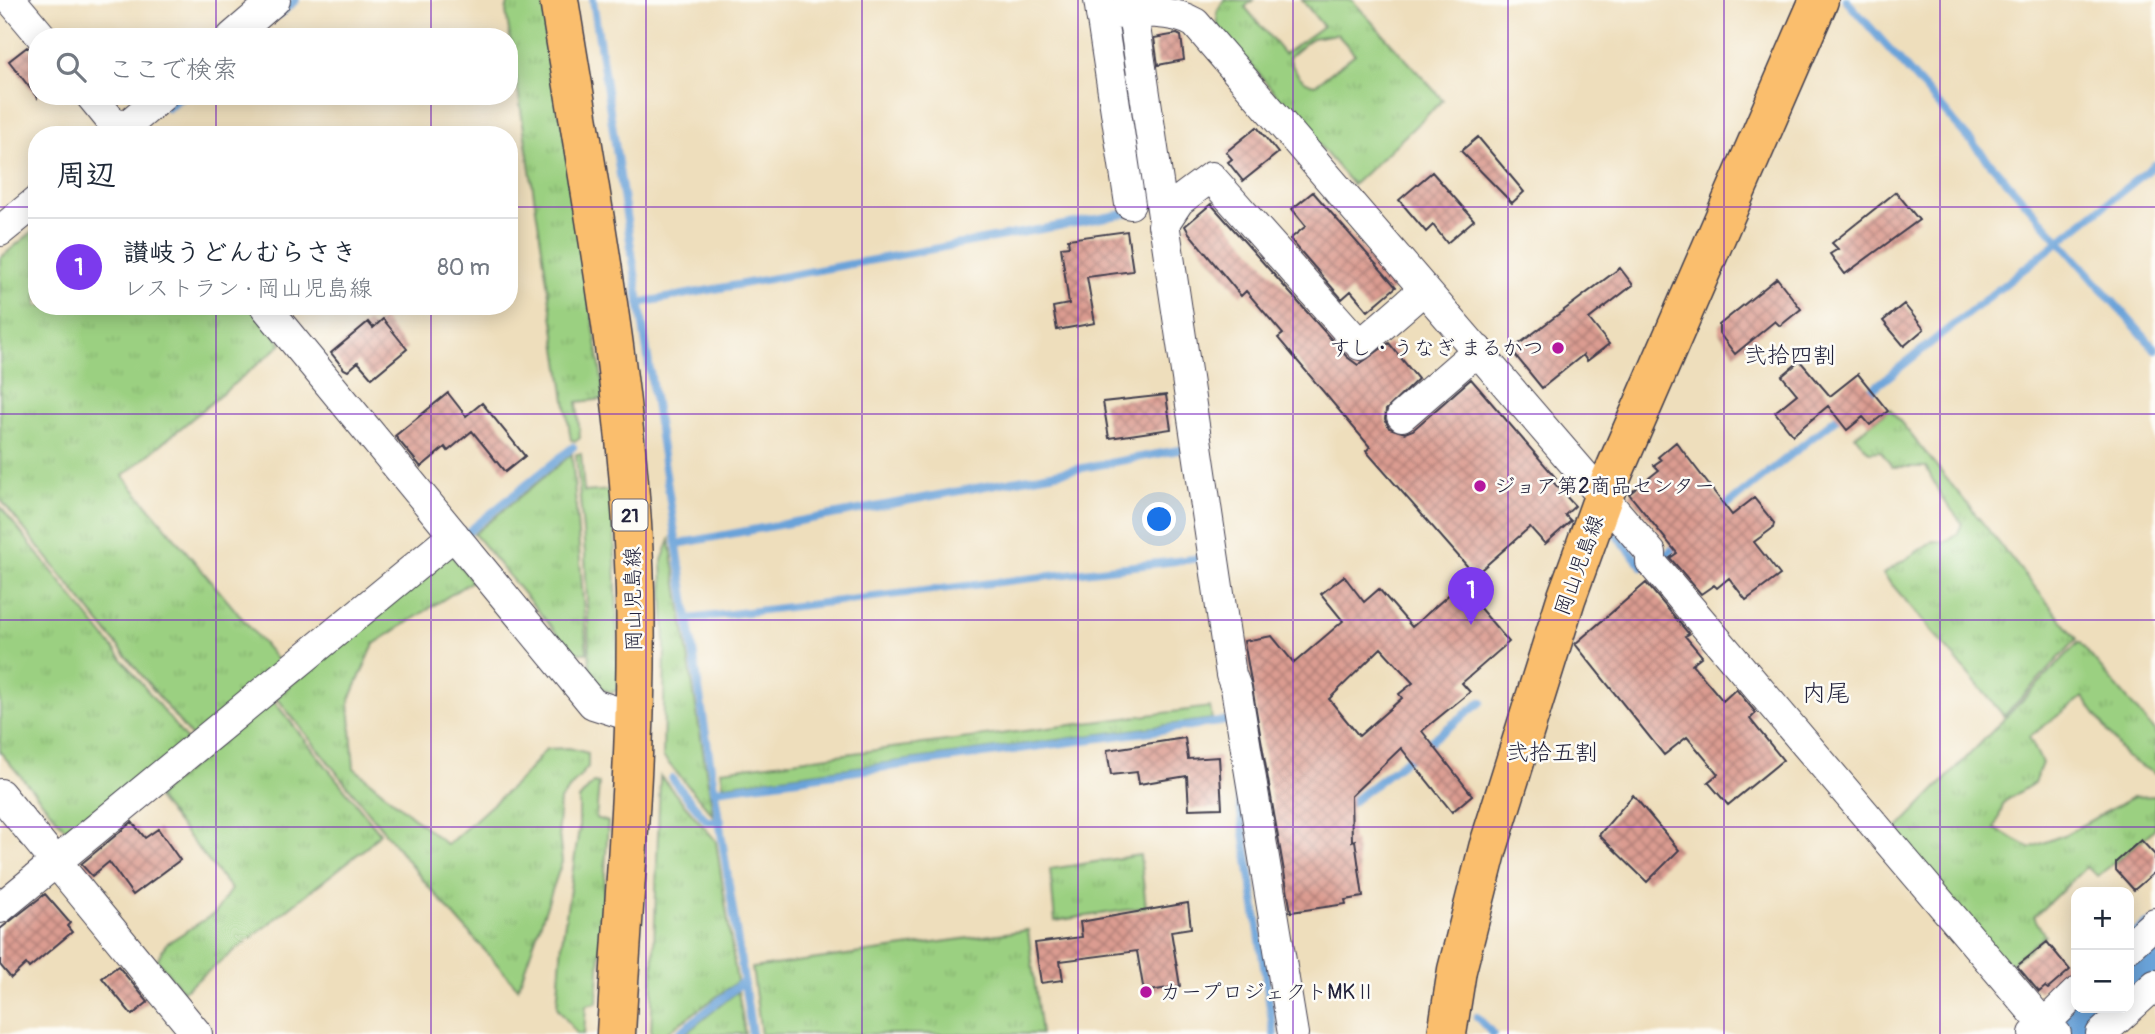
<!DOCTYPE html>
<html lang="ja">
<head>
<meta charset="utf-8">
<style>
	body { margin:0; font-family:Pangolin,"Klee One",sans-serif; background:#f6f6f7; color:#1f2937 }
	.controls { position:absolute; right:21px; bottom:21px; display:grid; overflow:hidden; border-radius:14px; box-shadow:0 4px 18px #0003 }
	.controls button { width:63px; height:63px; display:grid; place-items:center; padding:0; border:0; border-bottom:2px solid #e0e1e3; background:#fff; color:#1f2937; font:35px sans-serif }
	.you { position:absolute; left:1160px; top:520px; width:24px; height:24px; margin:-18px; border:5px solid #fff; border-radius:50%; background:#1a73e8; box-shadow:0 0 0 10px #1a73e833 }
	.badge { display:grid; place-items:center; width:46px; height:46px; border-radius:50%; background:#7c3aed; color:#fff; font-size:23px; font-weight:700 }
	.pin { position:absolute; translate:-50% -58px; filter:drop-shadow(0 2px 4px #0008) }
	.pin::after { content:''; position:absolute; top:37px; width:24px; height:21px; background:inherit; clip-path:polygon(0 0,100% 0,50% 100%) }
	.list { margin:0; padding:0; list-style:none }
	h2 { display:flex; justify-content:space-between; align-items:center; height:91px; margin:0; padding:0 28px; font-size:30px }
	h2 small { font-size:23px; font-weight:400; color:#747a83 }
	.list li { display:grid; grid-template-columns:46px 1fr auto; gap:21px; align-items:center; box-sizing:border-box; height:98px; padding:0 28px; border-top:2px solid #e0e1e3 }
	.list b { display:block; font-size:26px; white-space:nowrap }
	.list p { margin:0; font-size:23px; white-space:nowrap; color:#747a83 }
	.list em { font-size:23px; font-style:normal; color:#747a83 }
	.icon { flex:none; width:38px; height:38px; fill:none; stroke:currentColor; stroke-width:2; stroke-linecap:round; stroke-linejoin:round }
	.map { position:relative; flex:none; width:2155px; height:1034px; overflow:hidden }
	.search { position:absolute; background:#fff; box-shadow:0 4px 18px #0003; left:28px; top:28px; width:490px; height:77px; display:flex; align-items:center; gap:18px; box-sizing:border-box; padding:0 24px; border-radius:28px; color:#747a83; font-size:26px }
	.panel { position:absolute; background:#fff; box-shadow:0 4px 18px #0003; left:28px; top:126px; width:490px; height:189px; border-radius:28px }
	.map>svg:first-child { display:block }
	.grass { fill:url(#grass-tufts); stroke:#5e795e; stroke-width:2; fill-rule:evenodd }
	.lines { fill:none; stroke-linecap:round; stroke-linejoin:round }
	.stream { stroke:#6aa3d9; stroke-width:8 }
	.river { stroke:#6aa3d9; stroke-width:49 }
	.building { fill:url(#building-cross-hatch); fill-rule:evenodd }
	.street-casing { stroke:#413e4e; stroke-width:32 }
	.primary-casing { stroke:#413e4e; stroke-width:41 }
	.street { stroke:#fff; stroke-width:30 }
	.primary { stroke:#fabe6d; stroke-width:38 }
	.grid { fill:none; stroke:#7b2cbf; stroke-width:2; stroke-opacity:0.55 }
	.poi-dot { fill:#b5179e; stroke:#fdfcf7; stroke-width:2.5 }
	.labels { text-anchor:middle; stroke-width:5; stroke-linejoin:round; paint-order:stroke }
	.shield { fill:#fdfcf7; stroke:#646373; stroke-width:2 }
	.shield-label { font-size:19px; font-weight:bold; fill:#22223b }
	.poi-label { font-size:21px; fill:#22223b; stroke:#fdfcf7; text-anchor:start }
	.street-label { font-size:21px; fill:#22223b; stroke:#fdfcf7 }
	.neighbourhood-label { font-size:23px; fill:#22223b; stroke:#fdfcf7 }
	.quarter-label { font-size:24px; fill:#22223b; stroke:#fdfcf7 }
</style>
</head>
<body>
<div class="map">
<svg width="2155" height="1034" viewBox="0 0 2155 1034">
	<defs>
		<pattern id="grass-tufts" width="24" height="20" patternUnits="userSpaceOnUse" patternTransform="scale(1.75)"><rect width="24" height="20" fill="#9bd081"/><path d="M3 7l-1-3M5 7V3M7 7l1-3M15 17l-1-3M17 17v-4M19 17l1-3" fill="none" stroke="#85b270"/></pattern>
		<pattern id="building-cross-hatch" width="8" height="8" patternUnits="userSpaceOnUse" patternTransform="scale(1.75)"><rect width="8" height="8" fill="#db9c91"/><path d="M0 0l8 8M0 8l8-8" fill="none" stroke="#b17f78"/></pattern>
	</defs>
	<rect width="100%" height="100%" fill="#fdfcf7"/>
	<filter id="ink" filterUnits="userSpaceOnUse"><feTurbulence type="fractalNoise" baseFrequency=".0143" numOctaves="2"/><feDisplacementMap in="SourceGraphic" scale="14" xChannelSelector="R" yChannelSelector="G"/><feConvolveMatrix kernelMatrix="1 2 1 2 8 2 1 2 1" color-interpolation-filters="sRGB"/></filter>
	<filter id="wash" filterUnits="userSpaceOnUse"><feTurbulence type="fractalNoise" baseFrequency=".00686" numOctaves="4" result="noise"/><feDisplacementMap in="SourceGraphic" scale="28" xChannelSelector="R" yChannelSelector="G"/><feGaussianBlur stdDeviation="1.57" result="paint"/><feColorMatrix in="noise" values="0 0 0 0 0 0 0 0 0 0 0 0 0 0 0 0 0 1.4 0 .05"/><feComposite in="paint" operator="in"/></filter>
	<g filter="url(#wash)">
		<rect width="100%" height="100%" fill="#eedebc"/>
		<!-- grass -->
		<path class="grass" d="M509,0H543L605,399L577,402L580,438L576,441L571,440L506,11Z
			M1224,0H1253L1245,7L1284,54L1323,26L1302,0H1352L1443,100L1353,185L1218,26L1217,13ZM1337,34L1355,54L1315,85C1301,83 1293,69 1289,57L1312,38Z
			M37,228V306H251L282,344L123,476L283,667L192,738L0,499V258Z
			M1890,409L2077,639L2004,716L1883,574L1933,541L1945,542L1958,533L1962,523L1942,498L1926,467H1892L1881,451L1869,452L1855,436Z
			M572,454L587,653H573L474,534Z
			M576,454H581L584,492L613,490L619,678L618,689L612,693L603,689L590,670L585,554Z
			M0,506L189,743L80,830L68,832L0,752Z
			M670,540L713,815L663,757L665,645L662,560Z
			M450,553L472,581L374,644L349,702L354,768L447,845L523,777L546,749L569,748L588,753V767L560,800L558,825L562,862L518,988L428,886L276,697Z
			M2079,642L2155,732V774L2126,757L2083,697L2029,737L2042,763L2034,783L2004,802L1995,829L2030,848L2066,834L2133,797L2155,796V829L2098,876L2086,867L2034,917L2045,936L2005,968L1893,833Z
			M272,699L380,833L368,846L183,991L157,960L166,944L215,913L231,889L156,797Z
			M1210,707L1212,719L723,785L721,770Z
			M660,776L716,841L737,982L665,1034H651Z
			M593,783L599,784L596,818L608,822L597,1003L586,1005L584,1034H577L557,1007L562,942L579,829V799Z
			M1140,855L1146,907L1055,921L1050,869Z
			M1028,930L1041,1034H761L752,968Z
			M738,991L745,1034H685Z"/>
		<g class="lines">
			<!-- stream -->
			<path class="stream" d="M593,0L752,1034
				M1846,0L2155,349
				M280,14L296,0
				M1117,20L1147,211
				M168,108L182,96
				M639,303L1129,213
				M1864,396L2155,165
				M1719,512L1843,413
				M1611,529L1643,567
				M464,535L573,447
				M677,544L1184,449
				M1659,560L1682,542
				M689,619L1201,558
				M1232,753L1274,1034
				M672,779L707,821H721
				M716,790L1227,721
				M1343,809L1481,702
				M1477,1017L1493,1034
				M678,1034L744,981"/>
			<!-- river -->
			<path class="river" d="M2129,967L2155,943
				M2054,1034L2083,1008"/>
		</g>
		<g id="blocks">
			<!-- building -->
			<path class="building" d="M1177,34L1181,36L1184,60L1158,65L1154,38Z
				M27,47L37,54V97L9,61Z
				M1257,127L1278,153L1243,181L1228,162L1232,159L1226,152Z
				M1478,137L1524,192L1512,203L1461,151Z
				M1432,172L1474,220L1447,243L1433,225L1426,232L1399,200Z
				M1313,192L1396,287L1368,311L1351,291L1342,299L1290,239L1306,226L1292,209Z
				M1896,192L1919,220L1845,274L1830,254L1838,249L1832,243Z
				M1211,204L1347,357L1358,365L1389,343L1418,379L1386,410L1385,419L1389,428L1405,433L1413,430L1471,379L1556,478L1552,481L1575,506L1565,515L1571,521L1545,544L1530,527L1475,575L1366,451L1370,447L1278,338L1283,334L1246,291L1241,296L1189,233L1185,226Z
				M1127,231L1133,271L1087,277L1095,323L1057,330L1053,307L1069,304L1061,247L1069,246L1068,239Z
				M1620,268L1633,285L1589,319L1609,344L1587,361L1583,355L1542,388L1511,350Z
				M1777,278L1801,309L1780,326L1775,321L1735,354L1719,333V325Z
				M1904,304L1924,329L1904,346L1883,321Z
				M383,319L407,349L372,378L358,362L348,371L344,369L331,353L368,322L373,328Z
				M1800,361L1830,396L1858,374L1888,411L1870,425L1863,417L1847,430L1828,406L1793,435L1775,412L1797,394L1782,376Z
				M448,393L466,416L482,403L525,456L505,472L472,431L448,451L445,447L421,467L395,436Z
				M1166,395L1171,429L1109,438L1103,402Z
				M1676,442L1732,515L1754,498L1774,523L1773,528L1754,542L1780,575L1746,600L1729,578L1717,588L1714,585L1701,594L1670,558L1677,553L1629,494L1659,470L1654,465L1661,460L1658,457Z
				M1344,576L1364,602L1379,589L1412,627L1460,585L1509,642L1462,683L1470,692L1422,731L1472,795L1452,812L1401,748L1351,796L1352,841L1355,840L1363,897L1345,900L1346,904L1291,912L1244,641L1272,636L1294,663L1343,621L1321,594ZM1381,648L1413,683L1399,694L1402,698L1359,736L1329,699Z
				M1646,583L1689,634L1685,636L1702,656L1692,664L1723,701L1736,689L1756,713L1750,719L1783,760L1728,805L1708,782L1718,774L1687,737L1664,755L1575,644Z
				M1185,738L1188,759L1219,757L1222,808L1189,809L1187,776L1139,784L1137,772L1111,775L1107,750Z
				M1633,795L1679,850L1647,882L1599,835Z
				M132,822L145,838L158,829L180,860L133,895L109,862L92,876L81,864Z
				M2141,840L2155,855V872L2134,890L2116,870V862Z
				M45,894L70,923L67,926L72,932L29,968L26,964L11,978L0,965V929Z
				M1188,903L1191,928L1171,931L1180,986L1144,992L1137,951L1060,961L1063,980L1041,983L1035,943L1082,937L1080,922Z
				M2047,942L2070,970L2048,989L2045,987L2039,992L2017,966Z
				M118,966L148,1002L132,1015L102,978Z"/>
		</g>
	</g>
	<g filter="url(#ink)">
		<use href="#blocks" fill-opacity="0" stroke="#413e4e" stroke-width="2"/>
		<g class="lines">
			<defs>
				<path id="street" d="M11,0L42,37
					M1099,0L1130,204
					M1131,0L1231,675L1236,688L1293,1034
					M1101,15C1131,13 1169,8 1195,23L1603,497L1651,553V562L1656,568L2040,1020L2056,1034
					M232,37L275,0
					M91,96L123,135
					M116,135L162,96
					M1163,225L1179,201L1211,177L1360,345L1421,292
					M0,231L37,201
					M265,306L593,704L634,717
					M1402,416L1478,350
					M0,794L197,1034
					M0,908L454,535
					M2129,946L2155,923
					M2034,1034L2076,993
					M2101,1034L2155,985"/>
				<path id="primary" d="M559,0C590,196 630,393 635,591C639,739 624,887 616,1034
					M1447,1034L1457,970L1488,848L1566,599L1603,497L1819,0"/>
			</defs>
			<!-- street casing -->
			<use href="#street" class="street-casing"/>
			<!-- primary casing -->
			<use href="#primary" class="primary-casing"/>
			<!-- street -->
			<use href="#street" class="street"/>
			<!-- primary -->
			<use href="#primary" class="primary"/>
		</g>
	</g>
	<!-- grid -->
	<path class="grid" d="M216,0V37M431,0V37M646,0V1034M862,0V1034M1078,0V1034M1293,0V1034M1508,0V1034M1724,0V1034M1940,0V1034M216,96V135M431,96V135M0,207H37M509,207H2155M216,306V1034M431,306V1034M0,414H2155M0,620H2155M0,827H2155"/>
	<!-- markers -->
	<g class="poi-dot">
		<circle cx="1558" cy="348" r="7"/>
		<circle cx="1480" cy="486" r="7"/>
		<circle cx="1146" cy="992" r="7"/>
	</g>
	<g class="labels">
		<!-- shield labels -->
		<rect class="shield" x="612.5" y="499.5" width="35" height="31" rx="5"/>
		<g class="shield-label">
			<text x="630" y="522">21</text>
		</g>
		<!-- poi labels -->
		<g class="poi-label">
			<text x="1544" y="355" text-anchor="end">すし・うなぎ まるかつ</text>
			<text x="1494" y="493">ジョア第2商品センター</text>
			<text x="1160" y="999">カープロジェクトMKⅡ</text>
		</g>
		<!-- street labels -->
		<g class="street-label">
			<text transform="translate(1579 565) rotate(-70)" y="7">岡山児島線</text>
			<text transform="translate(633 599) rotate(-91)" y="7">岡山児島線</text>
		</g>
		<!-- neighbourhood labels -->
		<g class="neighbourhood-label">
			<text x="1790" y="363">弐拾四割</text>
			<text x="1552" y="760">弐拾五割</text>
		</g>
		<!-- quarter labels -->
		<g class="quarter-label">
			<text x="1826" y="701">内尾</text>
		</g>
	</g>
</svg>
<div class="controls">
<button>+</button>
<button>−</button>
</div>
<div class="you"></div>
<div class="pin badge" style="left:1471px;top:625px">1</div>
<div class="search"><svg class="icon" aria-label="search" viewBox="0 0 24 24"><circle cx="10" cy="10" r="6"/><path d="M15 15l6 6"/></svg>ここで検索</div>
<section class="panel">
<h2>周辺<small></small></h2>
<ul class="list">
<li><span class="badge">1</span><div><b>讃岐うどんむらさき</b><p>レストラン · 岡山児島線</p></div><em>80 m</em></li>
</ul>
</section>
</div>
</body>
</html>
